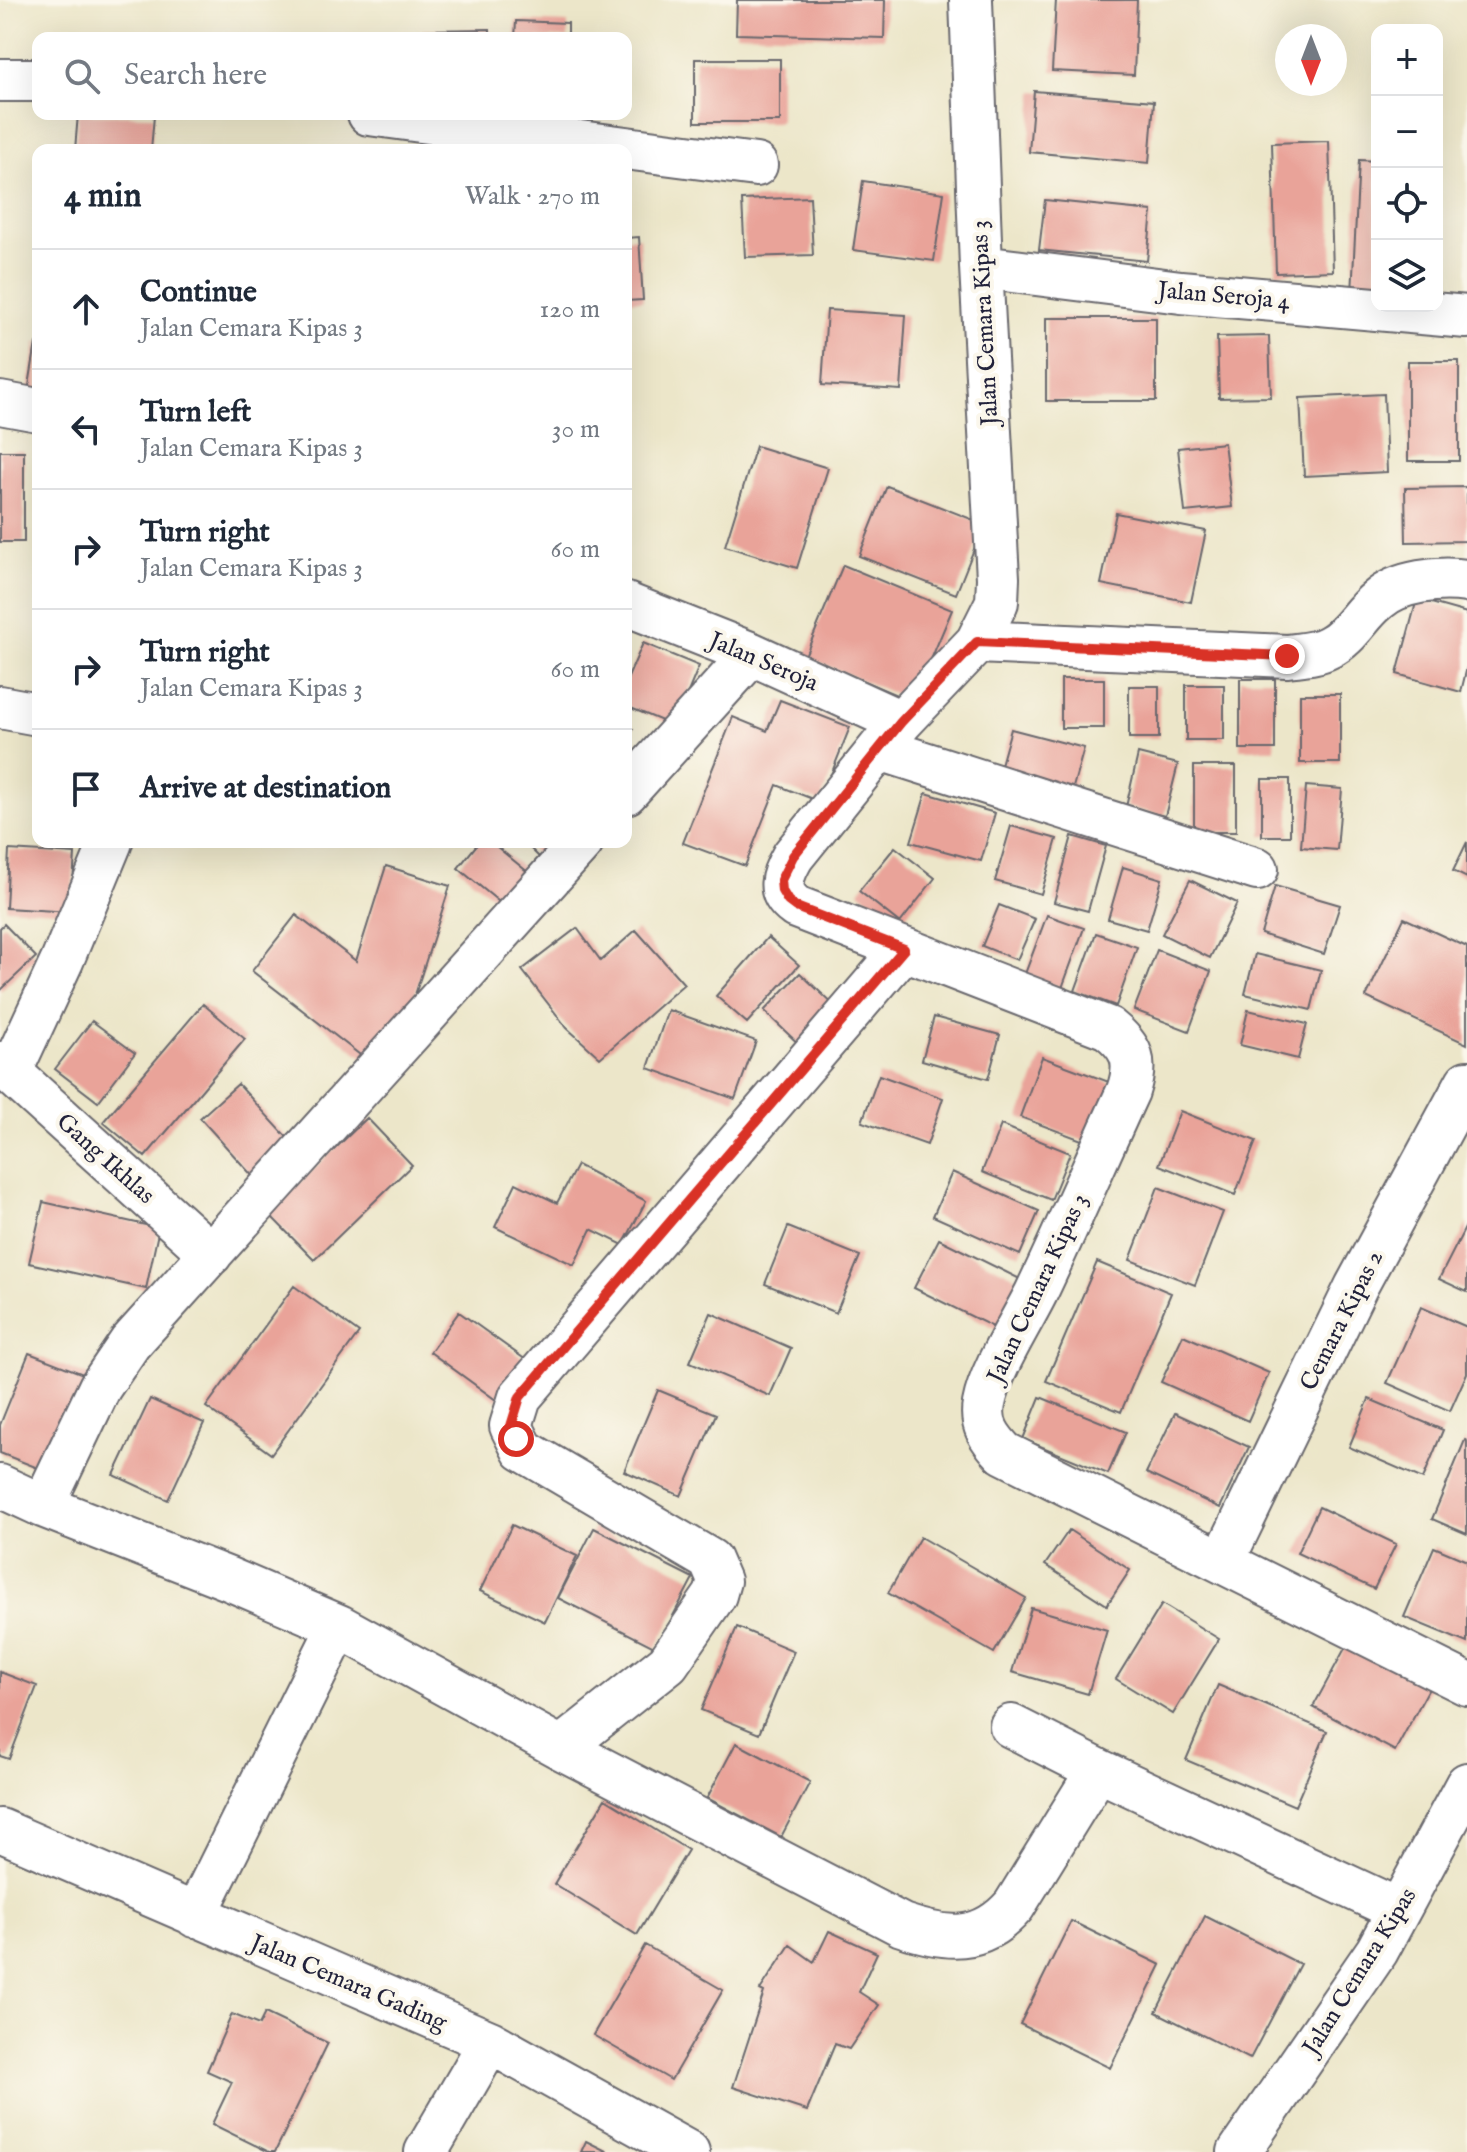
<!DOCTYPE html>
<html lang="en">
<head>
<meta charset="utf-8">
<style>
	body { margin:0; font-family:"IM FELL English",serif; background:#f6f6f7; color:#1f2937 }
	.controls { position:absolute; right:24px; top:24px; display:grid; overflow:hidden; border-radius:16px; box-shadow:0 8px 32px #0002 }
	.controls button { width:72px; height:72px; display:grid; place-items:center; padding:0; border:0; border-bottom:2px solid #e0e1e3; background:#fff; color:#1f2937; font:40px sans-serif }
	.compass { position:absolute; left:1275px; top:24px; width:72px; height:72px; border-radius:50%; background:#fff; box-shadow:0 8px 32px #0002; rotate:180deg }
	.stop { position:absolute; width:24px; height:24px; margin:-18px; border:6px solid #d93025; border-radius:50%; background:#fff }
	.stop.end { background:#d93025; border-color:#fff; box-shadow:0 2px 8px #0008 }
	.list { margin:0; padding:0; list-style:none }
	h2 { display:flex; justify-content:space-between; align-items:center; height:104px; margin:0; padding:0 32px; font-size:34px }
	h2 small { font-size:26px; font-weight:400; color:#747a83 }
	.list li { display:grid; grid-template-columns:52px 1fr auto; gap:24px; align-items:center; box-sizing:border-box; height:120px; padding:0 32px; border-top:2px solid #e0e1e3 }
	.list b { display:block; font-size:30px; white-space:nowrap }
	.list p { margin:0; font-size:26px; white-space:nowrap; color:#747a83 }
	.list em { font-size:26px; font-style:normal; color:#747a83 }
	.icon { flex:none; width:44px; height:44px; fill:none; stroke:currentColor; stroke-width:2; stroke-linecap:round; stroke-linejoin:round }
	.map { position:relative; flex:none; width:1467px; height:2152px; overflow:hidden }
	.search { position:absolute; background:#fff; box-shadow:0 8px 32px #0002; left:32px; top:32px; width:600px; height:88px; display:flex; align-items:center; gap:20px; box-sizing:border-box; padding:0 28px; border-radius:16px; color:#747a83; font-size:30px }
	.panel { position:absolute; background:#fff; box-shadow:0 8px 32px #0002; left:32px; top:144px; width:600px; height:704px; border-radius:16px }
	.map>svg:first-child { display:block }
	.building { fill:#e9a399 }
	.lines { fill:none; stroke-linecap:round; stroke-linejoin:round }
	.street-casing { stroke:#69676d; stroke-width:46 }
	.street { stroke:#fff; stroke-width:42 }
	.route { stroke:#d93025; stroke-width:10 }
	.labels { text-anchor:middle; stroke-width:8; stroke-linejoin:round; paint-order:stroke }
	.street-label { font-size:24px; fill:#22223b; stroke:#fbf7ec }
</style>
</head>
<body>
<div class="map">
<svg width="1467" height="2152" viewBox="0 0 1467 2152">
	<rect width="100%" height="100%" fill="#fbf7ec"/>
	<filter id="ink" filterUnits="userSpaceOnUse"><feTurbulence type="fractalNoise" baseFrequency=".0125" numOctaves="2"/><feDisplacementMap in="SourceGraphic" scale="16" xChannelSelector="R" yChannelSelector="G"/><feConvolveMatrix kernelMatrix="1 2 1 2 8 2 1 2 1" color-interpolation-filters="sRGB"/></filter>
	<filter id="wash" filterUnits="userSpaceOnUse"><feTurbulence type="fractalNoise" baseFrequency=".006" numOctaves="4" result="noise"/><feDisplacementMap in="SourceGraphic" scale="32" xChannelSelector="R" yChannelSelector="G"/><feGaussianBlur stdDeviation="1.8" result="paint"/><feColorMatrix in="noise" values="0 0 0 0 0 0 0 0 0 0 0 0 0 0 0 0 0 1.4 0 .05"/><feComposite in="paint" operator="in"/></filter>
	<g filter="url(#wash)">
		<rect width="100%" height="100%" fill="#ece6c9"/>
		<g id="blocks">
			<!-- building -->
			<path class="building" d="M737,0H885L884,38L736,34Z
				M1056,0H1137L1134,75L1052,71Z
				M516,21L568,23V38H515Z
				M490,29V38H423V30Z
				M695,59H780V122H695Z
				M1034,91L1154,101L1149,163L1029,152Z
				M78,114L154,116L151,150H75Z
				M1329,141L1333,271L1276,273L1272,143Z
				M1359,160L1377,161V295L1352,294Z
				M863,181L944,193L934,261L853,250Z
				M810,197L813,255L745,257L742,200Z
				M1045,200L1152,211L1147,261L1039,250Z
				M639,237L643,300L626,301V238Z
				M827,310L906,315L901,390L822,385Z
				M1046,318H1156V401H1046Z
				M1269,336L1271,397L1219,398L1217,337Z
				M36,343H38V394L28,392Z
				M1408,361H1459V461H1408Z
				M1384,394L1387,472L1304,476L1300,398Z
				M1224,443L1232,507L1185,512L1178,448Z
				M756,446L828,468L797,568L725,546Z
				M0,451H24V542H0Z
				M887,486L984,524L956,594L859,556Z
				M1467,487V541L1406,542L1405,488Z
				M1116,513L1206,531L1191,602L1101,584Z
				M843,565L952,610L913,702L805,656Z
				M1417,599L1467,613V667L1461,692L1397,674Z
				M643,643L699,666L674,726L626,706V682Z
				M1061,679H1104V728H1061Z
				M1240,679H1275V749H1240Z
				M1186,685H1224V740H1186Z
				M1129,686H1159V738H1129Z
				M1300,694H1340V763H1300Z
				M780,700L850,727L820,802L777,785L745,866L683,843L733,717L767,731Z
				M626,725L633,729L626,743Z
				M1011,729L1084,748L1072,791L999,772Z
				M1138,754L1178,764L1165,816L1126,807Z
				M1194,766H1236V832H1194Z
				M1262,779H1290V836H1262Z
				M1306,786L1342,789L1337,850L1301,847Z
				M926,793L995,813L981,861L911,842Z
				M1011,826L1057,839L1041,894L995,881Z
				M1072,836L1106,846L1088,911L1054,902Z
				M479,842H491L535,878L509,910L458,868Z
				M524,842H573L548,866Z
				M1467,842V878L1453,871Z
				M895,847L935,878L900,923L859,891Z
				M9,850L75,854L71,912L6,908Z
				M386,866L450,886L412,1004L368,1061L252,971L296,915L356,961Z
				M1123,867L1162,879L1147,930L1108,919Z
				M1190,880L1237,903L1210,958L1162,934Z
				M1275,886L1340,905L1324,954L1261,934Z
				M999,905L1035,919L1017,960L982,946Z
				M1047,915L1084,928L1062,988L1025,974Z
				M1404,918L1467,947V1044L1366,997Z
				M4,924L36,957L0,991V928Z
				M577,928L601,961L636,930L684,984L600,1058L567,1028L522,970Z
				M1096,933L1137,947L1116,1006L1075,991Z
				M768,937L799,965L747,1023L716,996Z
				M1157,950L1211,971L1189,1031L1134,1010Z
				M1255,954L1321,970L1311,1010L1245,994Z
				M800,973L841,1012L804,1049L764,1011Z
				M203,1004L245,1039L145,1157L103,1122Z
				M668,1010L756,1041L735,1099L648,1068Z
				M1248,1010L1307,1024L1298,1059L1240,1045Z
				M934,1017L1000,1035L988,1079L922,1060Z
				M92,1021L135,1053L98,1102L55,1069Z
				M1042,1057L1117,1085L1095,1145L1020,1117Z
				M879,1075L943,1098L927,1145L862,1122Z
				M238,1084L295,1146L257,1181L200,1118Z
				M1180,1111L1256,1141L1235,1195L1159,1165Z
				M367,1118L412,1165L314,1260L268,1213Z
				M1001,1125L1070,1153L1051,1200L982,1172Z
				M577,1165L646,1201L623,1245L591,1229L574,1265L495,1227L516,1183L557,1203Z
				M952,1172L1039,1211L1020,1255L933,1216Z
				M1158,1187L1223,1212L1195,1285L1130,1260Z
				M43,1202L159,1228L146,1289L29,1263Z
				M1467,1224V1292L1439,1279Z
				M788,1227L860,1256L836,1313L765,1284Z
				M939,1239L1024,1281L999,1330L914,1288Z
				M1097,1262L1171,1293L1121,1412L1046,1381Z
				M294,1286L359,1333L271,1454L206,1407Z
				M1421,1307L1467,1327V1373L1450,1411L1387,1383Z
				M459,1312L526,1360L496,1400L430,1352Z
				M711,1313L791,1348L770,1396L690,1362Z
				M1183,1335L1269,1373L1248,1421L1161,1382Z
				M29,1353L91,1377L53,1474L0,1453V1425Z
				M658,1390L716,1414L681,1496L624,1471Z
				M1040,1397L1126,1432L1108,1474L1023,1439Z
				M150,1399L204,1423L168,1500L114,1475Z
				M1369,1399L1443,1430L1423,1479L1349,1447Z
				M1175,1413L1249,1447L1220,1508L1146,1473Z
				M1465,1440L1467,1441V1534L1432,1519Z
				M1319,1507L1396,1544L1374,1589L1297,1553Z
				M512,1525L577,1556L545,1622L480,1591Z
				M594,1528L693,1578L656,1648L558,1598Z
				M1069,1530L1130,1570L1107,1605L1045,1565Z
				M920,1537L1026,1598L994,1653L888,1593Z
				M1434,1547L1467,1561V1643L1404,1617Z
				M1162,1604L1219,1639L1173,1714L1116,1679Z
				M1031,1608L1107,1630L1088,1694L1012,1672Z
				M737,1627L794,1651L759,1734L701,1710Z
				M1350,1639L1432,1683L1395,1751L1313,1707Z
				M0,1672L37,1686L9,1759L0,1756Z
				M1218,1685L1327,1731L1295,1806L1186,1760Z
				M736,1743L810,1782L781,1837L707,1798Z
				M605,1799L688,1850L637,1935L554,1884Z
				M1205,1916L1300,1964L1250,2059L1156,2012Z
				M1071,1921L1161,1965L1110,2068L1020,2024Z
				M829,1931L877,1953L859,1992L879,2005L849,2049L835,2044L807,2111L733,2087L764,1992L760,1990L790,1945L814,1962Z
				M645,1945L723,1990L671,2080L593,2035Z
				M265,2013L328,2043L275,2152H269L212,2124L232,2082L207,2071L232,2014L259,2025Z
				M586,2141L608,2152H581Z"/>
		</g>
	</g>
	<g filter="url(#ink)">
		<use href="#blocks" fill-opacity="0" stroke="#69676d" stroke-width="2"/>
		<g class="lines">
			<defs>
				<path id="street" d="M971,0L981,267L998,578L997,602L977,642L901,722L793,856C782,875 775,892 796,907L1108,1028C1132,1047 1138,1061 1128,1091C1097,1158 1068,1226 1036,1293C1020,1325 990,1371 984,1404C980,1425 990,1438 1004,1453L1467,1684
					M0,80H38
					M369,114L495,131
					M495,150V131L756,165
					M981,267L1181,292L1467,317
					M0,403L38,410
					M626,604L752,654L901,722
					M977,642L1287,656C1301,654 1316,654 1329,647C1350,637 1360,614 1378,600C1399,581 1440,577 1467,581
					M0,707L38,714
					M880,749L1257,869
					M626,793L752,654
					M0,1063L211,1254
					M11,1071L62,961L111,842
					M0,1486L43,1506L229,1579L339,1626L561,1748L902,1925C946,1940 981,1944 1014,1906L1098,1770L1399,1910
					M43,1506L100,1387L130,1343L582,842
					M1223,1561L1356,1287L1467,1082
					M1011,1726L1098,1770
					M561,1748L668,1663L715,1595L719,1581L710,1560L523,1450L511,1426L520,1397L904,949
					M0,1830L490,2042L688,2152
					M195,1916L339,1626
					M426,2152L490,2042
					M1239,2152L1377,1951L1467,1784"/>
			</defs>
			<!-- street casing -->
			<use href="#street" class="street-casing"/>
			<!-- street -->
			<use href="#street" class="street"/>
		</g>
	</g>
	<g class="lines" filter="url(#ink)">
		<!-- route -->
		<path class="route" d="M516,1439L511,1426L520,1397L904,949L796,907L788,901L782,891L781,880L793,856L901,722L977,642L1287,656"/>
	</g>
	<g class="labels">
		<!-- street labels -->
		<g class="street-label">
			<text transform="translate(1224 295) rotate(5)" y="8">Jalan Seroja 4</text>
			<text transform="translate(984 323) rotate(-93)" y="8">Jalan Cemara Kipas 3</text>
			<text transform="translate(764 661) rotate(23)" y="8">Jalan Seroja</text>
			<text transform="translate(106 1158) rotate(42)" y="8">Gang Ikhlas</text>
			<text transform="translate(1037 1288) rotate(-65)" y="8">Jalan Cemara Kipas 3</text>
			<text transform="translate(1341 1320) rotate(-63)" y="8">Cemara Kipas 2</text>
			<text transform="translate(1359 1971) rotate(-58)" y="8">Jalan Cemara Kipas</text>
			<text transform="translate(349 1982) rotate(23)" y="8">Jalan Cemara Gading</text>
		</g>
	</g>
</svg>
<div class="controls">
<button>+</button>
<button>−</button>
<button><svg class="icon" aria-label="locate" viewBox="0 0 24 24"><circle cx="12" cy="12" r="6"/><path d="M12 2v4M12 18v4M2 12h4M18 12h4"/></svg></button>
<button><svg class="icon" aria-label="layers" viewBox="0 0 24 24"><path d="M12 4l9 5-9 5-9-5zM3 14l9 5 9-5"/></svg></button>
</div>
<svg class="compass" viewBox="-18 -18 36 36"><path d="M0-13l5 13h-10z" fill="#e53935"/><path d="M0 13l5-13h-10z" fill="#747a83"/></svg>
<div class="stop" style="left:516px;top:1439px"></div>
<div class="stop end" style="left:1287px;top:656px"></div>
<div class="search"><svg class="icon" aria-label="search" viewBox="0 0 24 24"><circle cx="10" cy="10" r="6"/><path d="M15 15l6 6"/></svg>Search here</div>
<section class="panel">
<h2>4 min<small>Walk · 270 m</small></h2>
<ul class="list">
<li><svg class="icon" aria-label="ahead" viewBox="0 0 24 24"><path d="M12 20V5M6 11l6-6 6 6"/></svg><div><b>Continue</b><p>Jalan Cemara Kipas 3</p></div><em>120 m</em></li>
<li><svg class="icon" aria-label="left" viewBox="0 0 24 24"><path d="M17 20v-9H6M10 6l-5 5 5 5"/></svg><div><b>Turn left</b><p>Jalan Cemara Kipas 3</p></div><em>30 m</em></li>
<li><svg class="icon" aria-label="right" viewBox="0 0 24 24"><path d="M7 20v-9h11M14 6l5 5-5 5"/></svg><div><b>Turn right</b><p>Jalan Cemara Kipas 3</p></div><em>60 m</em></li>
<li><svg class="icon" aria-label="right" viewBox="0 0 24 24"><path d="M7 20v-9h11M14 6l5 5-5 5"/></svg><div><b>Turn right</b><p>Jalan Cemara Kipas 3</p></div><em>60 m</em></li>
<li><svg class="icon" aria-label="arrive" viewBox="0 0 24 24"><path d="M6 21V4h12l-3 4 3 4H6"/></svg><div><b>Arrive at destination</b></div></li>
</ul>
</section>
</div>
</body>
</html>
